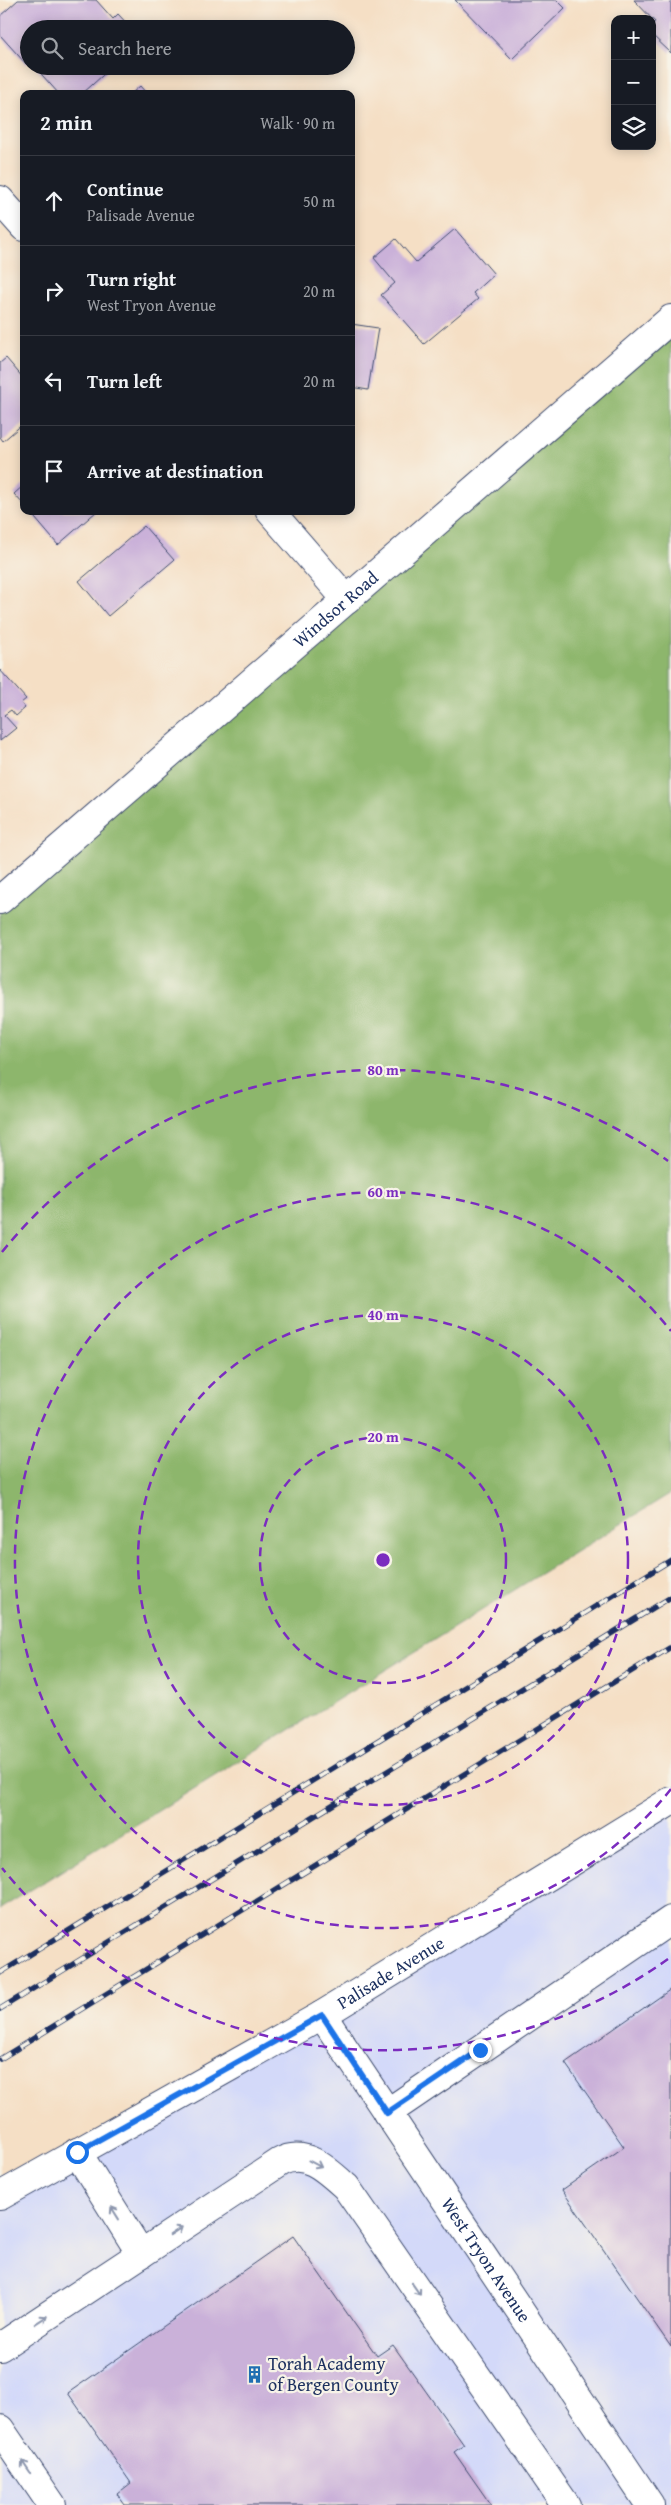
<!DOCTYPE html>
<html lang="en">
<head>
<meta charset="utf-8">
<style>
	body { margin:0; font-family:"Gentium Book Plus",serif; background:#20242c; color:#f1f3f6 }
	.controls { position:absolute; right:15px; top:15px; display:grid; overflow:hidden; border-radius:10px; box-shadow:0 2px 12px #0003 }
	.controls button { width:45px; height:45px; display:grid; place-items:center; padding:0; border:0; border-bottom:1px solid #363941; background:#171b24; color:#f1f3f6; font:25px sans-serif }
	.stop { position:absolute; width:15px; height:15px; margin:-11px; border:4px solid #1a73e8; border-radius:50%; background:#fff }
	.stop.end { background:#1a73e8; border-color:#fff; box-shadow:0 1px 5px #0008 }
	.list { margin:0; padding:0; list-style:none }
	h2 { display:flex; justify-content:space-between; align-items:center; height:65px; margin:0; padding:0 20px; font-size:21px }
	h2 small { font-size:16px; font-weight:400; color:#9ea1a6 }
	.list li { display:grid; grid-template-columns:32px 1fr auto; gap:15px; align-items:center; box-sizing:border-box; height:90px; padding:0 20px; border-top:1px solid #363941 }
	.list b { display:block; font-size:19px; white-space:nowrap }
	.list p { margin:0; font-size:16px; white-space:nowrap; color:#9ea1a6 }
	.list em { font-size:16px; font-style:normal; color:#9ea1a6 }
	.icon { flex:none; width:28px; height:28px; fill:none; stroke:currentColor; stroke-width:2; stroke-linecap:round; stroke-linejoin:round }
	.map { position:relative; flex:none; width:671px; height:2505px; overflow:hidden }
	.search { position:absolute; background:#171b24; box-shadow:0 2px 12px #0003; left:20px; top:20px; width:335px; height:55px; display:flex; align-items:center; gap:12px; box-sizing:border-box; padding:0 18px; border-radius:28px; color:#9ea1a6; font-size:19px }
	.panel { position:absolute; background:#171b24; box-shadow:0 2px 12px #0003; left:20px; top:90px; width:335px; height:425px; border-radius:10px }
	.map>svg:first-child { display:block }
	.built { fill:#d3d9f9 }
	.forest { fill:#8db66c; stroke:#547265 }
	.building { fill:#cab1d9 }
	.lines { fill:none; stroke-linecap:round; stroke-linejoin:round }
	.minor-casing { stroke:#3c496d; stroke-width:30 }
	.minor { stroke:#fff; stroke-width:28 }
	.rail-casing { stroke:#1b2f5e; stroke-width:5.5 }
	.rail { stroke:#f7f3e8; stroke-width:4; stroke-dasharray:11; stroke-linecap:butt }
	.oneway { stroke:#8d97ae }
	.route { stroke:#1a73e8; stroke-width:6 }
	.ring { fill:none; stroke:#7b2cbf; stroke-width:2.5; stroke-dasharray:9 6 }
	.labels { text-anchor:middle; stroke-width:4.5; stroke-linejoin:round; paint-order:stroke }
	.street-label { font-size:18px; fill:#1b2f5e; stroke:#f7f3e8 }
	.poi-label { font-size:18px; fill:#1b2f5e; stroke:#f7f3e8; text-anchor:start }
	.centre { fill:#7b2cbf; stroke:#f7f3e8; stroke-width:2.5 }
	.ring-label { font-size:15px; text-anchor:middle; font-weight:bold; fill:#7b2cbf; stroke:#f7f3e8; stroke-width:4.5; stroke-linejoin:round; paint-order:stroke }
</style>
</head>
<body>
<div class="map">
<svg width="671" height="2505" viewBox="0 0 671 2505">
	<rect width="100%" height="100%" fill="#f7f3e8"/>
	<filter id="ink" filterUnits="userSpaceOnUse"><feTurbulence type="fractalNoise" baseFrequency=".02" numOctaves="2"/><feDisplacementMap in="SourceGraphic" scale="10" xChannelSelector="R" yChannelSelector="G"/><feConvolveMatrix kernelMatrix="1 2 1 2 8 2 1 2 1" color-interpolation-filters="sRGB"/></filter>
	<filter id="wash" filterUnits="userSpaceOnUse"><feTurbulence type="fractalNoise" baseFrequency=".0096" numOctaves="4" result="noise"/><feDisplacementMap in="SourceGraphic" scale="20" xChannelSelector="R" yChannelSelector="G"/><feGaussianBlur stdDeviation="1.12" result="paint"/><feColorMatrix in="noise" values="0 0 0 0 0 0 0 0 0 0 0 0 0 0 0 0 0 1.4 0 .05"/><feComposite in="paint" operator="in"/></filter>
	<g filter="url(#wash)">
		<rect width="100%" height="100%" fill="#f5dfc5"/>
		<!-- built -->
		<path class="built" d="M671,1801V2505H0V2196Z"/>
		<!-- forest -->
		<path class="forest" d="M671,319V1493L0,1909V900Z"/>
		<g id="blocks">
			<!-- building -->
			<path class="building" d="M18,0H96L113,19L118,14L132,29H29V62L26,64L0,35V16Z
				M455,0H557L565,8L512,59Z
				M634,0H671V53L652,35L654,30L652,24L655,22Z
				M34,66H113L82,94H59Z
				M140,86L147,94H131Z
				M455,229L494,274L473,293L478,299L424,344L381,295L395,283L374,258L396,239L416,262Z
				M351,324L378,328L368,390L351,387Z
				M6,358L24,379V423L3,441L0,437V363Z
				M24,485V505L14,494Z
				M29,511H97L58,545Z
				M144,526L174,560L108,616L79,581Z
				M0,670L26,699L21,703L25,708L16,716L11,710L4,715L16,728L0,741Z
				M671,1989V2347L562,2190L624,2147L565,2063Z
				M293,2236L377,2356L393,2345L464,2445L454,2452L491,2505H125L117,2494L131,2483L68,2393Z"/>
		</g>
	</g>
	<g filter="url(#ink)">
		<use href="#blocks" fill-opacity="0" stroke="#3c496d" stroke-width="1"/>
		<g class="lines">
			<defs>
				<g id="minor">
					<path d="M0,200L24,227"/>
					<path d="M270,511L347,600"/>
					<path id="s1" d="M0,900L671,319"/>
					<path id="s2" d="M322,2015L650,2505"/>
					<path d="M387,2113L671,1920"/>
					<path d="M77,2152L141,2254"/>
					<path id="s3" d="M0,2196L322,2015L671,1801"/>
					<path d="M0,2347L280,2162C305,2148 327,2170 346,2187L566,2505"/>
					<path d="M0,2429L52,2505"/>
				</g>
			</defs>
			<!-- minor casing -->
			<use href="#minor" class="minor-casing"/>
			<!-- minor -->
			<use href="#minor" class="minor"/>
			<defs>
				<path id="rail" d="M0,1973L671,1560
					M0,2009L671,1597
					M0,2059L671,1647"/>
			</defs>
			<!-- rail casing -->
			<use href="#rail" class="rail-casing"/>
			<!-- rail -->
			<use href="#rail" class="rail"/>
		</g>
		<!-- one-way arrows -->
		<defs><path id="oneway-shaft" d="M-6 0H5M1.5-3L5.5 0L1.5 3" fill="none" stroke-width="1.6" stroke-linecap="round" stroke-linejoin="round" transform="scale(1.25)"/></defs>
		<g class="oneway">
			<use href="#oneway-shaft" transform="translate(315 2164) rotate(28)"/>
			<use href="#oneway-shaft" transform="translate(115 2213) rotate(-122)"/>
			<use href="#oneway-shaft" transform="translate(176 2231) rotate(-33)"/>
			<use href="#oneway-shaft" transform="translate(416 2289) rotate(55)"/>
			<use href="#oneway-shaft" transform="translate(41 2320) rotate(-33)"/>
			<use href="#oneway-shaft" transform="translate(26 2467) rotate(-124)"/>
		</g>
	</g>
	<g class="lines" filter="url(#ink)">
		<!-- route -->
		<path class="route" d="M77,2152L322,2015L387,2113L480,2050"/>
	</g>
	<!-- distance rings -->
	<g class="ring">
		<circle cx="383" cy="1560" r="123"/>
		<circle cx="383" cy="1560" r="245"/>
		<path d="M671 1789A368 368 0 1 1 671 1331"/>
		<path d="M668 1959A490 490 0 0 1 2 1868M2 1252A490 490 0 0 1 668 1161"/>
	</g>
	<!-- icons -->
	<defs>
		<symbol id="building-bare" viewBox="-9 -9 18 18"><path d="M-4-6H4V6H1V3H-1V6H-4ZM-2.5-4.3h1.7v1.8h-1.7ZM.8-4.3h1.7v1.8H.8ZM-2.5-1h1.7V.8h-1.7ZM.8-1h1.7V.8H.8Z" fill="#1f6fb2" stroke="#f7f3e8" stroke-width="2.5" paint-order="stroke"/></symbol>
	</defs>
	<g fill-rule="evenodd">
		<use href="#building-bare" x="242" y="2362" width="25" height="25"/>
	</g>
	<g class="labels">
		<!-- street labels -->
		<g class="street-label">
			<text dy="6" stroke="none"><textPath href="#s1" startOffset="444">Windsor Road</textPath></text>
			<text dy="6" stroke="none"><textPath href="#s3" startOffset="450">Palisade Avenue</textPath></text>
			<text dy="6" stroke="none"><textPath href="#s2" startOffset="295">West Tryon Avenue</textPath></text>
		</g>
		<!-- poi labels -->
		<g class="poi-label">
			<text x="268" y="2370">Torah Academy<tspan x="268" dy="21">of Bergen County</tspan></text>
		</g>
	</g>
	<circle cx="383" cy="1560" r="8" class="centre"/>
	<g class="ring-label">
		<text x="383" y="1075">80 m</text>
		<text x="383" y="1197">60 m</text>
		<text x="383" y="1320">40 m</text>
		<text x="383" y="1442">20 m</text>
	</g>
</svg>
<div class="controls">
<button>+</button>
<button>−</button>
<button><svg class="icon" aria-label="layers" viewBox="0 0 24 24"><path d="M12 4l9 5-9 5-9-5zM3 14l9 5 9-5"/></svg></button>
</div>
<div class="stop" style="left:77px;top:2152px"></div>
<div class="stop end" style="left:480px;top:2050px"></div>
<div class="search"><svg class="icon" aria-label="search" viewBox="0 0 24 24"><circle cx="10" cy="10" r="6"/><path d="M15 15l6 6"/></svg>Search here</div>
<section class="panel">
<h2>2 min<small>Walk · 90 m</small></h2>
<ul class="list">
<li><svg class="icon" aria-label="ahead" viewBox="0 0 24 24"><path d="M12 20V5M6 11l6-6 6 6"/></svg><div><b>Continue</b><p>Palisade Avenue</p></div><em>50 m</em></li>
<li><svg class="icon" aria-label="right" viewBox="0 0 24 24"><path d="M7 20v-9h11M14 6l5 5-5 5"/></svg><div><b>Turn right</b><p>West Tryon Avenue</p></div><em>20 m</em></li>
<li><svg class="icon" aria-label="left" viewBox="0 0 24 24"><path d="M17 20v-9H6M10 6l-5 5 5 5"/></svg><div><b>Turn left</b></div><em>20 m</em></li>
<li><svg class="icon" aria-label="arrive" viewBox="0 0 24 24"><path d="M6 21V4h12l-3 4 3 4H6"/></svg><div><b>Arrive at destination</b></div></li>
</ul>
</section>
</div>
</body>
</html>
